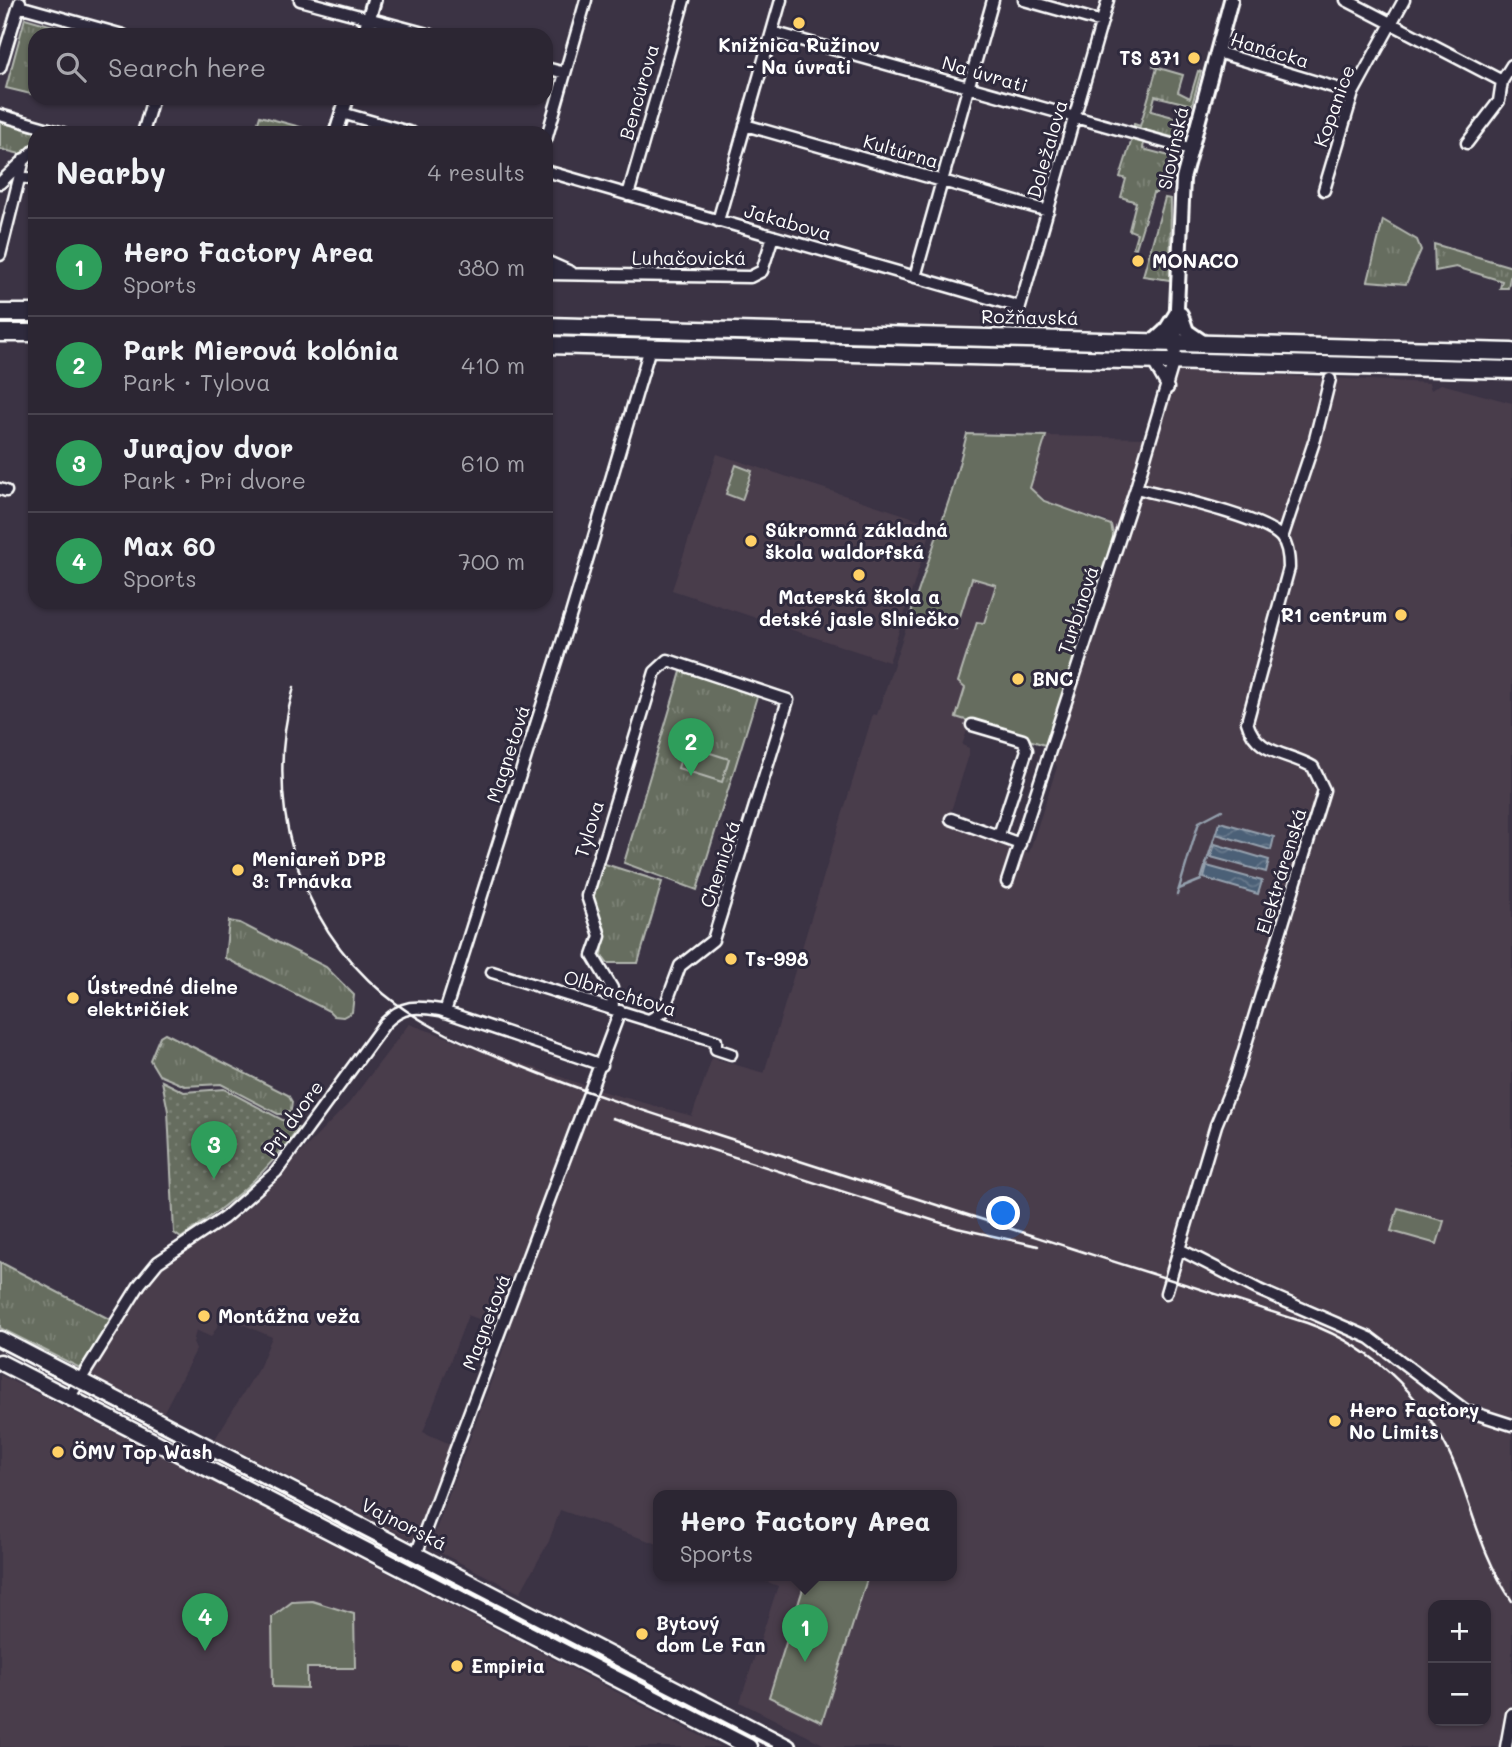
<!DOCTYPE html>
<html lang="en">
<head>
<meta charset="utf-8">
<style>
	body { margin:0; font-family:Mali,sans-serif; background:#38323f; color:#f1f3f6 }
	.controls { position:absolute; right:21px; bottom:21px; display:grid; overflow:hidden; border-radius:14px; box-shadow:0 2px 5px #0004 }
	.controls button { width:63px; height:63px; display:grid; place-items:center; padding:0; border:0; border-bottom:2px solid #48434e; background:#2c2633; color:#f1f3f6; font:35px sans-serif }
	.you { position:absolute; left:1004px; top:1214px; width:24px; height:24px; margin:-18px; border:5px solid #fff; border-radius:50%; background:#1a73e8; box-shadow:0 0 0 10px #1a73e833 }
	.badge { display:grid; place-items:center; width:46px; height:46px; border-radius:50%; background:#db2777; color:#fff; font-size:23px; font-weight:700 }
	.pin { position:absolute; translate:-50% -58px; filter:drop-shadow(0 2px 4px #0008) }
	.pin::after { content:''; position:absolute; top:37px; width:24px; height:21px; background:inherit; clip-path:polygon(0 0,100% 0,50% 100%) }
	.popup { position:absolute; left:653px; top:1490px; width:304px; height:91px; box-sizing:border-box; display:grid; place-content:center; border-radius:14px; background:#2c2633; filter:drop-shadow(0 2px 5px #0005); font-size:23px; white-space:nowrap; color:#a6a5ac }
	.popup b { font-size:26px; color:#f1f3f6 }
	.popup::after { content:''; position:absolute; left:50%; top:100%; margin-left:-14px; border:14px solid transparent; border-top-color:#2c2633 }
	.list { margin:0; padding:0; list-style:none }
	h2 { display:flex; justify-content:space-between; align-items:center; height:91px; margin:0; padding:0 28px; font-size:30px }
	h2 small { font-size:23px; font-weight:400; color:#a6a5ac }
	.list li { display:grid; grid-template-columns:46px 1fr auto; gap:21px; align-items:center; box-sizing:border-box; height:98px; padding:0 28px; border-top:2px solid #48434e }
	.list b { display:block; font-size:26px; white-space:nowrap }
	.list p { margin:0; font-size:23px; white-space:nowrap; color:#a6a5ac }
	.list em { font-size:23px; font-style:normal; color:#a6a5ac }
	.icon { flex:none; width:38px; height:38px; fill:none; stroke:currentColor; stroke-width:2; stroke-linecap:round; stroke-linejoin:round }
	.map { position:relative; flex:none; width:1512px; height:1747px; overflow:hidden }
	.search { position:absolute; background:#2c2633; box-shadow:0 2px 5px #0004; left:28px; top:28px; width:525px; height:77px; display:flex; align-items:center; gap:18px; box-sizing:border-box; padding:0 24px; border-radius:21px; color:#a6a5ac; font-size:26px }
	.panel { position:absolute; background:#2c2633; box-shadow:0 2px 5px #0004; left:28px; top:126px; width:525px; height:483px; border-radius:21px }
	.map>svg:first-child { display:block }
	.built { fill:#4a3d4c; fill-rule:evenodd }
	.grass { fill:url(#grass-tufts); stroke:#b2b6af; stroke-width:2 }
	.garden { fill:url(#garden-dots); stroke:#b2b6af; stroke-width:2 }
	.pitch { fill:#666d5f; stroke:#b2b6af; stroke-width:2 }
	.water { fill:url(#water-waves); stroke:#94a0ad; stroke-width:2 }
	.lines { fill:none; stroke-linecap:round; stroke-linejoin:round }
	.stream { stroke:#94a0ad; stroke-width:2.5 }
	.minor-casing { stroke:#fff; stroke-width:15 }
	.tertiary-casing { stroke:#fff; stroke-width:18 }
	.secondary-casing { stroke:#fff; stroke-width:19 }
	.primary-casing { stroke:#fff; stroke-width:21 }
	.minor { stroke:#2f2a3d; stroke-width:10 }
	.tertiary { stroke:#2f2a3d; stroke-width:12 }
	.secondary { stroke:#2f2a3d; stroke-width:14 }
	.primary { stroke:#2f2a3d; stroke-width:16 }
	.tram { stroke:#fff; stroke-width:2 }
	.rail { stroke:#fff; stroke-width:2.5 }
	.poi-dot { fill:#ffd166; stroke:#2f2a3d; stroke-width:2.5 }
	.labels { text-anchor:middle; stroke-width:6; stroke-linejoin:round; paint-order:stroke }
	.poi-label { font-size:19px; font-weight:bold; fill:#fff; stroke:#2f2a3d; text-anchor:start }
	.street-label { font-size:19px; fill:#fff; stroke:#2f2a3d }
</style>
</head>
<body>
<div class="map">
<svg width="1512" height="1747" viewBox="0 0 1512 1747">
	<defs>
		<pattern id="grass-tufts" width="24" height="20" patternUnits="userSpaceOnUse" patternTransform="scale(1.75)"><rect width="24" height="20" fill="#666d5f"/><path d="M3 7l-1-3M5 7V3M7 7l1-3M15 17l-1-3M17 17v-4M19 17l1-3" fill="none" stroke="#7d8377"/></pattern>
		<pattern id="garden-dots" width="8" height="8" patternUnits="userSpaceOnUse" patternTransform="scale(1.75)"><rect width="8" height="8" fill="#666d5f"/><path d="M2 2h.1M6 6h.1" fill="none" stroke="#7d8377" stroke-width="1.8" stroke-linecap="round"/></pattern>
		<pattern id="water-waves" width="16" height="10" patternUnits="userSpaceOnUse" patternTransform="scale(1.75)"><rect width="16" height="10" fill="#4c6077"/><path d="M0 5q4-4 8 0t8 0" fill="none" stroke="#67788b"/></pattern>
	</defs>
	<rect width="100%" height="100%" fill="#3b3344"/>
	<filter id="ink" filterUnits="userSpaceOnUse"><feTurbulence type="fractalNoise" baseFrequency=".0143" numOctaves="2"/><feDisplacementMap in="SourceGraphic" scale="14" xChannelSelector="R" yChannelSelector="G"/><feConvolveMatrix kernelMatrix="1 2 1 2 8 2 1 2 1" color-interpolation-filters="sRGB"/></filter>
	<g filter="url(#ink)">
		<!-- built -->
		<path class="built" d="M1149,369L1429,383L1431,390L1441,384L1512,403V1747H829L740,1702L778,1586L751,1576H952V1496H658V1544L560,1510L549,1541L520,1593L435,1550L431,1543L510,1331L468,1315L423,1432L450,1444L413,1541L215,1439L260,1366L272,1337L223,1316L211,1337L196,1330L193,1343L196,1350L163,1413L89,1375L142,1286L164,1266L238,1217L349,1103L409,1024L601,1091L692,1116L712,1058L764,1073L873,714L877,715L910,616L955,629L972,577L997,585L984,624L977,622L958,681L965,688L956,717L970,722L962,745L969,748V755L947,823L1029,853L1057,767L1048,746L1107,521L1051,504L1030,488L1046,436L1145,438L1162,387L1157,373ZM1433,1605H1486V1721H1433Z
			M717,454L933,524L889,662L672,590Z
			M0,1375L207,1479L722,1747H0Z"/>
		<!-- grass -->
		<path class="grass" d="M25,18L67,30L65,35H35V95L6,88Z
			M1152,66L1183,75L1178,92L1190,98L1198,71L1201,72L1192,105L1155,96L1151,111L1188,121L1181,139L1134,128V124L1140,126L1157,68Z
			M260,116L322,133H298L283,129L255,133Z
			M0,122L39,133H35V144L20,154L0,149Z
			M1132,139L1144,142L1143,149L1177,158L1170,191L1158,189L1156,193H1153L1136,248L1133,247L1137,233L1129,230L1136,202L1121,197L1126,179L1120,177Z
			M1165,198L1171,199L1170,280L1143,276Z
			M1383,220L1417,240L1421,250L1406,284L1368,281Z
			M1434,244L1512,267L1508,288H1500L1502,281L1456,267L1435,271Z
			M661,337L1159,346L1158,351L1067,353L661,341Z
			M1197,352L1512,356V366L1196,357Z
			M683,665L759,690L697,890L624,863Z
			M605,864L662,882L638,963H607L602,956L605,929L591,897L600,865Z
			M229,921L240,923L326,967L354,995L352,1012L343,1017L334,1016L329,1011L225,958Z
			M165,1033L288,1095L292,1102L291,1110L284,1114H278L221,1084L185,1086L159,1075L150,1060L160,1036Z
			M0,1262L111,1320L80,1368L0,1328Z"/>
		<!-- garden -->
		<path class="garden" d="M162,1081L184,1092L224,1089L298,1128C268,1174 226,1206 181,1238L174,1233L168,1111Z"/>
		<!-- pitch -->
		<path class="pitch" d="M967,434L1046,436L1030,488L1044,501L1111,525L1114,539L1048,746L956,717L965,688L958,682L977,622L984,623L996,585L972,578L956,629L910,616L952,491Z
			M736,465L752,471L742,500L726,494Z
			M685,745L729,759L722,782L678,768Z
			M1398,1208L1444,1221L1437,1244L1391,1231Z
			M807,1576H868L822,1722L769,1697Z
			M312,1601L354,1614L355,1668H307V1688L273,1687L272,1617L292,1602Z"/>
		<!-- water -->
		<path class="water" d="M1220,822L1274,837L1271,850L1216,834Z
			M1215,844L1269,860L1266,872L1211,857Z
			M1207,866L1262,881L1258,894L1204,878Z"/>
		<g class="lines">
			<!-- stream -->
			<path class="stream" d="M1179,889L1201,880L1219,824
				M1177,895L1199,822L1222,810"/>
			<defs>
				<path id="minor" d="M300,0L431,35
					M1024,0L1102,22
					M1346,0L1502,81
					M19,6L123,35
					M772,32L1189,149
					M1217,52L1353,93
					M0,68L20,2
					M546,68L565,73
					M342,113L412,133
					M0,115L63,133
					M745,125L1048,211
					M143,133L153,98
					M546,140L586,0
					M1467,143L1499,101L1502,81L1512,65
					M546,171L1020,307L1108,0
					M22,177L35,180
					M0,183L35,150
					M1324,190L1353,93L1404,0
					M628,195L684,0
					M718,221L781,0
					M0,255L24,159
					M546,261L571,272
					M546,274L750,277L762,271L773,236
					M915,277L993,0
					M1152,360L1168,388
					M1136,488C1166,496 1263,517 1281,537C1288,545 1289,557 1289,568L1247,722C1256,755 1288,752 1313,767L1324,790L1236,1076L1216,1125L1166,1293
					M0,489L6,491
					M1282,538L1315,439L1330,379
					M972,725L1023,740L1027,750L999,835
					M951,819L1020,844
					M1007,882L1136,488L1174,360
					M492,972L716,1041V1049L731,1054
					M613,1009L612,988L593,956L600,936L587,896L655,672L668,660L788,700L713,940L680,966L663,1012L649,1020
					M445,1012L571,614L650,348
					M1181,1250L1259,1290L1370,1338L1465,1410L1512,1425
					M69,1398L140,1284L158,1262L224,1218L276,1172L385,1023C403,1005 416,1006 440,1010L602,1065
					M417,1552L620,1011
					M1506,1747L1512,1714"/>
				<path id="tertiary" d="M364,35L374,0
					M336,133L347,98
					M1181,314L1187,331L1203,342
					M1154,341L1165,331L1177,312
					M1175,350L1183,179L1231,0"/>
				<path id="secondary" d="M0,1339L788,1747
					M0,1362L749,1747"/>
				<path id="primary" d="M0,313H35
					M546,326L1512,352
					M0,333H35
					M546,345L1512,370"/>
			</defs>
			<!-- minor casing -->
			<use href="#minor" class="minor-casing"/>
			<!-- tertiary casing -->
			<use href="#tertiary" class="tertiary-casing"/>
			<!-- secondary casing -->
			<use href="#secondary" class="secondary-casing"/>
			<!-- primary casing -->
			<use href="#primary" class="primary-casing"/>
			<!-- minor -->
			<use href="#minor" class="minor"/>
			<!-- tertiary -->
			<use href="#tertiary" class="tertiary"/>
			<!-- secondary -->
			<use href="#secondary" class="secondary"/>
			<!-- primary -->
			<use href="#primary" class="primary"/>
			<!-- tram -->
			<path class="tram" d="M0,1348L773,1747"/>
			<!-- rail -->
			<path class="rail" d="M294,687C263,797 294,919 384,994C424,1027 470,1046 518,1065C596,1097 676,1121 756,1147C940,1206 1123,1265 1307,1323C1377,1348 1431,1403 1458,1473C1474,1517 1485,1562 1512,1601
				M612,1118L957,1228L1038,1246"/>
		</g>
	</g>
	<!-- markers -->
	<g class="poi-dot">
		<circle cx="799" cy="23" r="7"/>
		<circle cx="1194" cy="58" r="7"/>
		<circle cx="1138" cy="261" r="7"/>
		<circle cx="751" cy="541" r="7"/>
		<circle cx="859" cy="575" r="7"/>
		<circle cx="1401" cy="615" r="7"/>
		<circle cx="1018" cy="679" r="7"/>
		<circle cx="238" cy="870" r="7"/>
		<circle cx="731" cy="959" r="7"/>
		<circle cx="73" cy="998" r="7"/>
		<circle cx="204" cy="1316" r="7"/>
		<circle cx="1335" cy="1421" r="7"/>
		<circle cx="58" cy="1452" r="7"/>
		<circle cx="642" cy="1634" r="7"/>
		<circle cx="457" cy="1666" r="7"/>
	</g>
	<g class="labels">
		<!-- poi labels -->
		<g class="poi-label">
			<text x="799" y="52" text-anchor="middle">Knižnica Ružinov<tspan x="799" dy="22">- Na úvrati</tspan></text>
			<text x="1180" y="65" text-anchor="end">TS 871</text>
			<text x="1152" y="268">MONACO</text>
			<text x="765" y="537">Súkromná základná<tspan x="765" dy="22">škola waldorfská</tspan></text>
			<text x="859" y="604" text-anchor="middle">Materská škola a<tspan x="859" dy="22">detské jasle Slniečko</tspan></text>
			<text x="1387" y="622" text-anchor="end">R1 centrum</text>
			<text x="1032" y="686">BNC</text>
			<text x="252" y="866">Meniareň DPB<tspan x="252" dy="22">3: Trnávka</tspan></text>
			<text x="745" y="966">Ts-998</text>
			<text x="87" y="994">Ústredné dielne<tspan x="87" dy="22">električiek</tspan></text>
			<text x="218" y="1323">Montážna veža</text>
			<text x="1349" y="1417">Hero Factory<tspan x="1349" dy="22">No Limits</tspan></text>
			<text x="72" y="1459">ÖMV Top Wash</text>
			<text x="656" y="1630">Bytový<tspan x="656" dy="22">dom Le Fan</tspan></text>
			<text x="471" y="1673">Empiria</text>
		</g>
		<!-- street labels -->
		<g class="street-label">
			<text transform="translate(1270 50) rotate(17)" y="7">Hanácka</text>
			<text transform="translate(985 74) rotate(16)" y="7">Na úvrati</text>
			<text transform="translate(639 92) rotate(-74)" y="7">Bencúrova</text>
			<text transform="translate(1334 106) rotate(-70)" y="7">Kopanice</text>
			<text transform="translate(1173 148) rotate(-78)" y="7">Slovinská</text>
			<text transform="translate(1047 149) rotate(-74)" y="7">Doležalova</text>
			<text transform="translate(901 151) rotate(16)" y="7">Kultúrna</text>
			<text transform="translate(788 222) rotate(16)" y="7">Jakabova</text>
			<text x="689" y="265">Luhačovická</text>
			<text transform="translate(1030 317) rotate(1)" y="7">Rožňavská</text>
			<text transform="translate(1078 610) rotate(-72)" y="7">Turbínová</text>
			<text transform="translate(508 754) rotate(-72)" y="7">Magnetová</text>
			<text transform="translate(589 829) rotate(-73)" y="7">Tylova</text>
			<text transform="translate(720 864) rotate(-72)" y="7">Chemická</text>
			<text transform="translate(1281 871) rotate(-73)" y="7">Elektrárenská</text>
			<text transform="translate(620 993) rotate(17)" y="7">Olbrachtova</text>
			<text transform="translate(293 1118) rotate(-54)" y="7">Pri dvore</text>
			<text transform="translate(486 1322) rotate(-69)" y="7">Magnetová</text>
			<text transform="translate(404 1524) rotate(27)" y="7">Vajnorská</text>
		</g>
	</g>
</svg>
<div class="controls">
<button>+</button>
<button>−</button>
</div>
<div class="you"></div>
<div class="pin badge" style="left:805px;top:1662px;background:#2e9e5b">1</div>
<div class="popup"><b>Hero Factory Area</b>Sports</div>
<div class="pin badge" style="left:691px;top:776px;background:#2e9e5b">2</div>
<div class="pin badge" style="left:214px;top:1179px;background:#2e9e5b">3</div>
<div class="pin badge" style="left:205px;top:1651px;background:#2e9e5b">4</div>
<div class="search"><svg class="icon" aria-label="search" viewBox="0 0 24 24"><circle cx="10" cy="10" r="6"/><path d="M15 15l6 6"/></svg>Search here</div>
<section class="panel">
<h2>Nearby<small>4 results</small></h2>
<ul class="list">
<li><span class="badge" style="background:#2e9e5b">1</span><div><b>Hero Factory Area</b><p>Sports</p></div><em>380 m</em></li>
<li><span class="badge" style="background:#2e9e5b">2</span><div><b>Park Mierová kolónia</b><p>Park · Tylova</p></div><em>410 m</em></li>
<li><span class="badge" style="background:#2e9e5b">3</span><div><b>Jurajov dvor</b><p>Park · Pri dvore</p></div><em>610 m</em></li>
<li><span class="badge" style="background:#2e9e5b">4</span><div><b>Max 60</b><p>Sports</p></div><em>700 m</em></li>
</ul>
</section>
</div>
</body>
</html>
